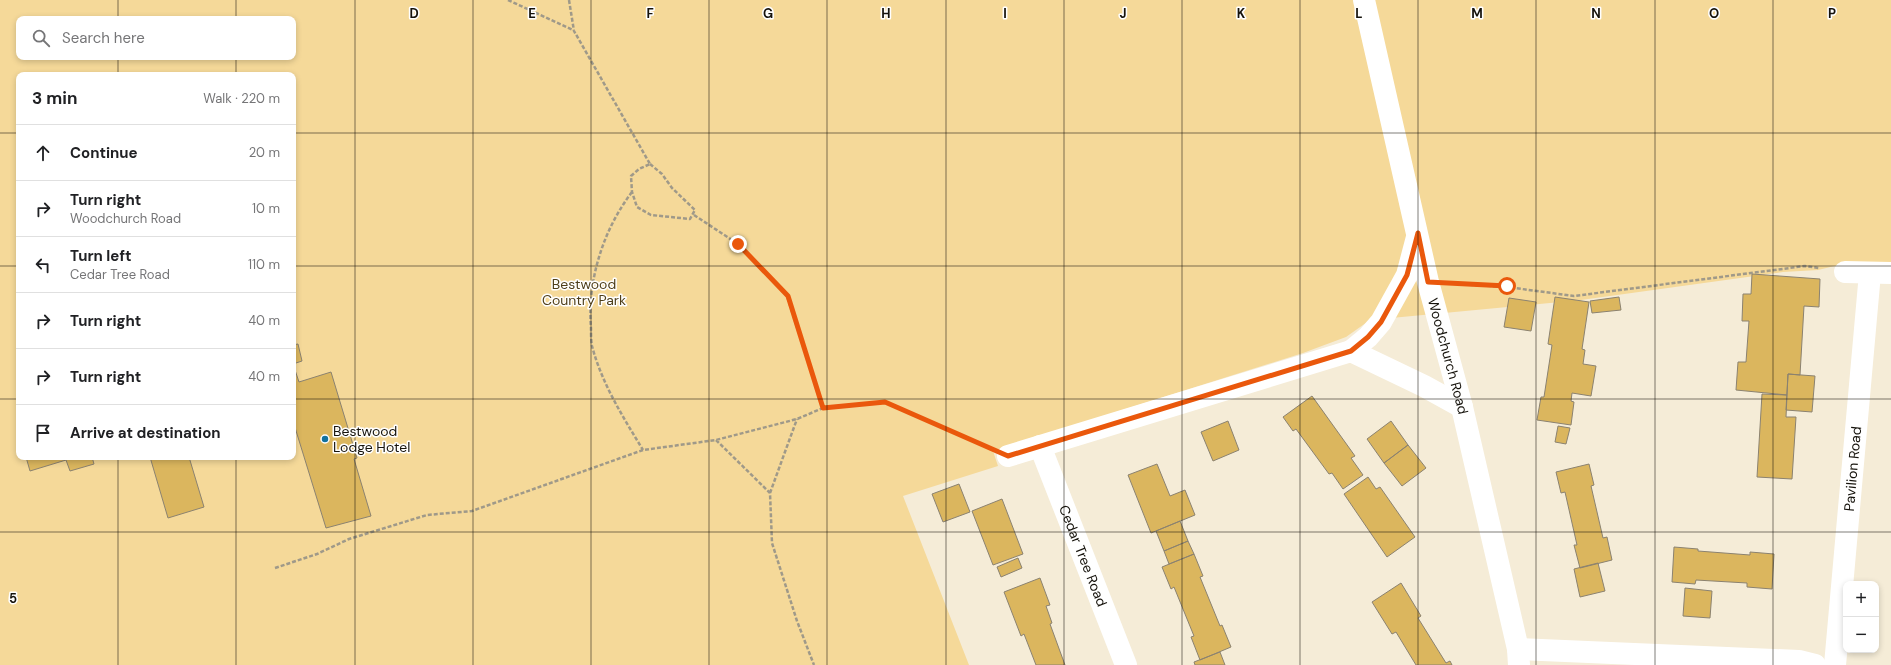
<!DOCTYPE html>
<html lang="en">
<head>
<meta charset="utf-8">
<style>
	body { margin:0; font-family:"DM Sans",sans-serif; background:#f6f6f6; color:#202124 }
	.controls { position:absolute; right:12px; bottom:12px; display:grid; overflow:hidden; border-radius:8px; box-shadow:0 2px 6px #0003 }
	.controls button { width:36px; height:36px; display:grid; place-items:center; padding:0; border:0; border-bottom:1px solid #e0e0e0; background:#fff; color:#202124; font:20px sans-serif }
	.stop { position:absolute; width:12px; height:12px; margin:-9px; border:3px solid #ea580c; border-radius:50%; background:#fff }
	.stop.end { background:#ea580c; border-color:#fff; box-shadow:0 1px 4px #0008 }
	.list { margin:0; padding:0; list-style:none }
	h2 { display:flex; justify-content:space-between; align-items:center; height:52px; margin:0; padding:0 16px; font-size:17px }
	h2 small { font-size:13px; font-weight:400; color:#757577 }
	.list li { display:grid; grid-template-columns:26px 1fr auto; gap:12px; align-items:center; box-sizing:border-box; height:56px; padding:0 16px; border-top:1px solid #e0e0e0 }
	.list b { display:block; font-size:15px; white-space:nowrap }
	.list p { margin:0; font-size:13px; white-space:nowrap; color:#757577 }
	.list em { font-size:13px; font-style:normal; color:#757577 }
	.icon { flex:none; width:22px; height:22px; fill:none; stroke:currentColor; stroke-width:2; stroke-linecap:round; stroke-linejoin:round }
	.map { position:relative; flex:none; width:1891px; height:665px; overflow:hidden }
	.search { position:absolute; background:#fff; box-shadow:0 2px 6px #0003; left:16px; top:16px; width:280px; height:44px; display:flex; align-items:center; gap:10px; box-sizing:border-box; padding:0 14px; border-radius:8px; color:#757577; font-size:15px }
	.panel { position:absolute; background:#fff; box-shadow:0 2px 6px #0003; left:16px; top:72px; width:280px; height:388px; border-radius:8px }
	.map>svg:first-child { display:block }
	.green { fill:#f5d999; fill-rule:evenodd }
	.building { fill:#dbb65e; stroke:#8b8270 }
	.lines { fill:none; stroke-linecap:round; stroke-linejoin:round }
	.path { stroke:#9f9989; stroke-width:2.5; stroke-dasharray:4 2; stroke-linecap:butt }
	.street { stroke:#fff; stroke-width:22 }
	.route { stroke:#ea580c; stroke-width:5 }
	.grid { fill:none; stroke:#16130c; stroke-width:1; stroke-opacity:0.55 }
	.poi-dot { fill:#11719f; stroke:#fff; stroke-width:1.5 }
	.labels { text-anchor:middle; stroke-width:3; stroke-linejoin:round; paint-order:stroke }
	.park-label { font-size:14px; fill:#4f3f1a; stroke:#fff }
	.street-label { font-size:14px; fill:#16130c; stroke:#fff }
	.poi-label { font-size:14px; fill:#16130c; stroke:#fff; text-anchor:start }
	.grid-label { font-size:13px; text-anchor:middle; font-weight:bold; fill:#16130c; stroke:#fff; stroke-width:3; stroke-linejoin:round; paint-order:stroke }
</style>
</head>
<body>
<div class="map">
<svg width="1891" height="665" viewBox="0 0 1891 665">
	<rect width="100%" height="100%" fill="#f5ecd7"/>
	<!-- green -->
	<path class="green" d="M0,0H1891V264L1847,263L1818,270L1783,272L1581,300L1370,320L1346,337L1303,353L993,451L998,466L903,496L969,665H0ZM19,19H293V57H19ZM19,75H293V457H19Z"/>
	<!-- building -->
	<path class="building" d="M1752,274L1820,279L1819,307L1804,306L1800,375L1788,374L1787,395L1736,390L1738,362H1746L1749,321H1742L1743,294H1751Z
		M1555,297L1589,302L1582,349L1585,350L1583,364L1596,366L1591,396L1572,393L1571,401L1574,402L1571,425L1537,420L1541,397H1544L1552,345L1548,344Z
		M1619,297L1621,310L1592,313L1590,301Z
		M1509,298L1536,302L1531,331L1504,327Z
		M298,344L302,361L293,364L299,382L331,372L357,458L354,459L371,516L326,528L293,421V345Z
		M1788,374L1815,376L1812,412L1786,410Z
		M1762,394L1787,395L1786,417H1796L1792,479L1757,477Z
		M1312,396L1355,456L1351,458L1363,475L1343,489L1332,473L1329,474L1296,429L1293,431L1283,417Z
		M1228,421L1239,450L1213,461L1201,432Z
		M1391,421L1408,445L1384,463L1367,439Z
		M1558,426L1570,428L1566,444L1555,442Z
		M1408,445L1426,468L1402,486L1384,463Z
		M26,457H92L94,464L70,471L66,460L30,471Z
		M150,457H189L204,507L168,518Z
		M1157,464L1170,496L1185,490L1195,515L1151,533L1128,475Z
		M1589,464L1594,485L1591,486L1603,538L1607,537L1612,560L1580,568L1574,545H1577L1565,492L1561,493L1556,472Z
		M1368,477L1376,489L1380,487L1415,537L1387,557L1344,494Z
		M959,484L970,512L943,522L932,494Z
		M1002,499L1023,554L993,565L972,511Z
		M1180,521L1188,541L1164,551L1156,531Z
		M1188,541L1194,554L1169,564L1164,551Z
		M1674,547L1698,549V551L1750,555V552L1774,554L1772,589L1747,587V583L1696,580L1695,584L1672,582Z
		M1194,554L1203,576L1200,577L1220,626L1222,625L1231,647L1200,660L1191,637L1194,636L1174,587L1171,589L1162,567Z
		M1018,558L1022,568L1001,577L997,567Z
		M1598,563L1605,591L1580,597L1574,569Z
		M1040,578L1050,605L1046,606L1052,623L1050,624L1065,665H1036L1024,634L1021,636L1004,592Z
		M1401,583L1421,616L1418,618L1446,663L1450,661L1452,665H1416L1396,632L1392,634L1372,602Z
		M1685,588L1712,591L1710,618L1683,616Z
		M1220,652L1225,665H1195L1194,662Z"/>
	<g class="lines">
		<!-- path -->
		<path class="path" d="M508,0L573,30
			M569,0L574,31L650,164
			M650,164L662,174L672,188L695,210L690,219L651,215L637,207L632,192L631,176L639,169Z
			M632,192C603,230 587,281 591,328C591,334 591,341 592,346C602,384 623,417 643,450
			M694,215L738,244L787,296L823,408
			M1457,284L1507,287L1574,296L1805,266L1819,268
			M716,440L770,493L772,543L797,621L814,665
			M770,493L797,419
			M275,568L317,554L349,539L427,515L472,511L643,450L716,440L797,419L823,408L885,402L983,445"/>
		<!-- street -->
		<g class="street">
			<path id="s1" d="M1364,0L1428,282L1462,407L1518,649L1519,665"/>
			<path d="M1845,272L1891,273"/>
			<path d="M1351,351L1368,337L1381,322L1407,275L1417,237"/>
			<path id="s2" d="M1040,446L1126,665"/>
			<path d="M1008,456L1351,351L1424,386L1462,407"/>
			<path d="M1518,649L1799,661L1815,665"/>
			<path id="s3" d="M1835,665L1870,273"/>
		</g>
	</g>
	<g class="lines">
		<!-- route -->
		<path class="route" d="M738,244L788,296L823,408L885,402L1008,456L1351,351L1368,337L1381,322L1407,275L1418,233L1428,282L1507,286"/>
	</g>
	<!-- grid -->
	<path class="grid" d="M118,0V19M236,0V19M355,0V665M473,0V665M591,0V665M709,0V665M827,0V665M946,0V665M1064,0V665M1182,0V665M1300,0V665M1418,0V665M1536,0V665M1655,0V665M1773,0V665M118,57V75M236,57V75M0,133H19M293,133H1891M0,266H19M293,266H1891M0,399H19M293,399H1891M118,457V665M236,457V665M0,532H1891"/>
	<!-- markers -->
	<circle class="poi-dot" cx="325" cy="439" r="4"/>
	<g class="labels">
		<!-- park labels -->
		<g class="park-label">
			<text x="584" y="289">Bestwood<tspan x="584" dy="16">Country Park</tspan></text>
		</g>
		<!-- street labels -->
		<g class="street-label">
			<text dy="5" stroke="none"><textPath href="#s1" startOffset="366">Woodchurch Road</textPath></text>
			<text dy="5" stroke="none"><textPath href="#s3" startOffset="197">Pavilion Road</textPath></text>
			<text dy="5" stroke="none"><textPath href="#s2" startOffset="118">Cedar Tree Road</textPath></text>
		</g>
		<!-- poi labels -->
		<g class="poi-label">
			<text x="333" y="436">Bestwood<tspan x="333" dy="16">Lodge Hotel</tspan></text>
		</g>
	</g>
	<g class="grid-label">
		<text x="414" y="18">D</text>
		<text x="532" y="18">E</text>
		<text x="650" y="18">F</text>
		<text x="768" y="18">G</text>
		<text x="886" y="18">H</text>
		<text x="1005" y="18">I</text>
		<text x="1123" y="18">J</text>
		<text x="1241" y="18">K</text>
		<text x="1359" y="18">L</text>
		<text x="1477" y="18">M</text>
		<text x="1596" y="18">N</text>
		<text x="1714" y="18">O</text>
		<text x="1832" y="18">P</text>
		<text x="13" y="603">5</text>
	</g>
</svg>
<div class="controls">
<button>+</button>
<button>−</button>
</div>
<div class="stop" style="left:1507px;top:286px"></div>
<div class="stop end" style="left:738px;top:244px"></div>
<div class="search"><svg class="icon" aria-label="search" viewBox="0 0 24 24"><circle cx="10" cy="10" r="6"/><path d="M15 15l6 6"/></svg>Search here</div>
<section class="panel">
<h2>3 min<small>Walk · 220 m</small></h2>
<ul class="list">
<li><svg class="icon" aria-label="ahead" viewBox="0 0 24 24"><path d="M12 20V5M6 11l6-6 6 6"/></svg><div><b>Continue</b></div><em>20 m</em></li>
<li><svg class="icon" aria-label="right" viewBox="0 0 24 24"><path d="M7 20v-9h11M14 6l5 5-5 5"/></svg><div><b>Turn right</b><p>Woodchurch Road</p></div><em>10 m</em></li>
<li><svg class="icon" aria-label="left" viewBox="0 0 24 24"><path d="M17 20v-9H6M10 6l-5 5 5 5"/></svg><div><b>Turn left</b><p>Cedar Tree Road</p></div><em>110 m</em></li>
<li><svg class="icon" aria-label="right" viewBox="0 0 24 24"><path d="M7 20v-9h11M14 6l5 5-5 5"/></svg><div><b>Turn right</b></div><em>40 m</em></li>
<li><svg class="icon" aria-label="right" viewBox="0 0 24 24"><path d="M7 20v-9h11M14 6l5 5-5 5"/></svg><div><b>Turn right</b></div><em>40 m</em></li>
<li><svg class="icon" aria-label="arrive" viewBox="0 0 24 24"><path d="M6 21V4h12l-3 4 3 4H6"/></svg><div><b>Arrive at destination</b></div></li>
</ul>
</section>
</div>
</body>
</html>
